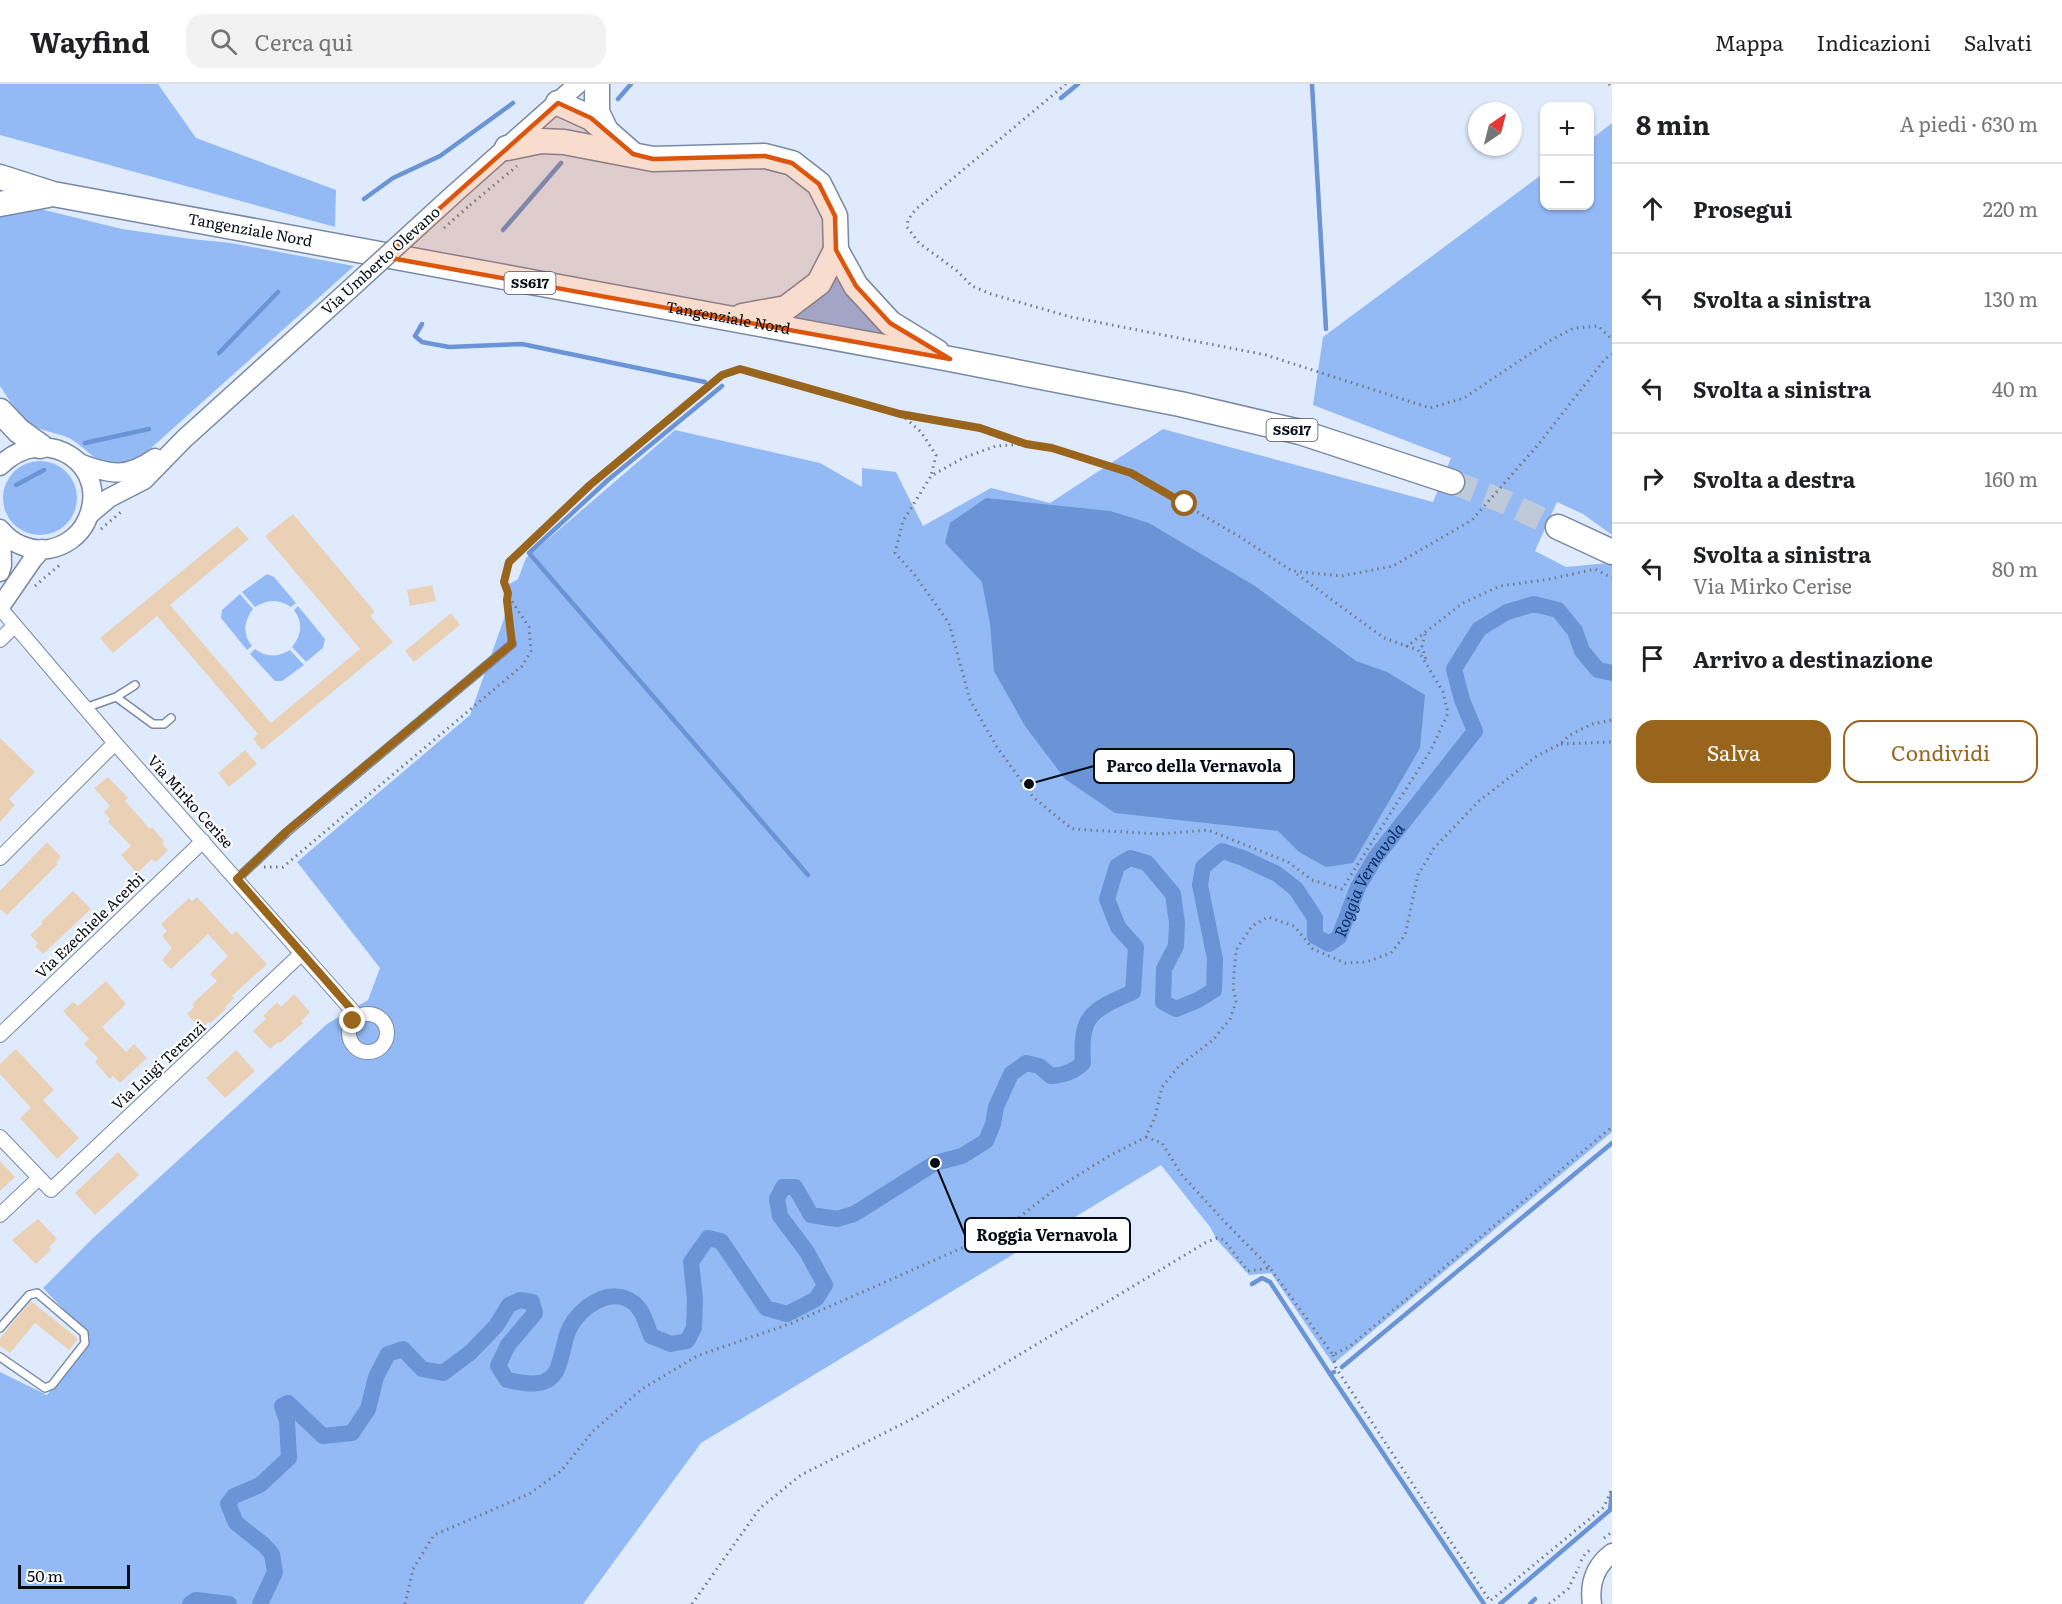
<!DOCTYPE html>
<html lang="it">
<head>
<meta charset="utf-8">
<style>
	body { margin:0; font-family:Literata,serif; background:#f2f2f2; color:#202124 }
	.controls { position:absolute; right:18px; top:18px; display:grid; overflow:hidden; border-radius:12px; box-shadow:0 2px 4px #0004 }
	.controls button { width:54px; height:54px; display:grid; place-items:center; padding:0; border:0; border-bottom:2px solid #e0e0e0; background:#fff; color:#202124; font:30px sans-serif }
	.compass { position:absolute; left:1468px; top:18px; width:54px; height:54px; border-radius:50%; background:#fff; box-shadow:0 2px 4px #0004; rotate:35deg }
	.scale { position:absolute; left:18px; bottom:15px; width:112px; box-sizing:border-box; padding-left:6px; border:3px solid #060c15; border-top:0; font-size:16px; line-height:21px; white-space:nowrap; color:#060c15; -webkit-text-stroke:4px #fff; paint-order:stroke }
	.stop { position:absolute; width:18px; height:18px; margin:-14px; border:4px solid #99651c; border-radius:50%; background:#fff }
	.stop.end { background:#99651c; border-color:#fff; box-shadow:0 2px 6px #0008 }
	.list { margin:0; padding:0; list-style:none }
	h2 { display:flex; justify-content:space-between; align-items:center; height:78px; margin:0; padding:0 24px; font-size:26px }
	h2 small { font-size:20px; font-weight:400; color:#757577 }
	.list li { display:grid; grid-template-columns:39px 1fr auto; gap:18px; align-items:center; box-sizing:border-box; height:90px; padding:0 24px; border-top:2px solid #e0e0e0 }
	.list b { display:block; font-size:22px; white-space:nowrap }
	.list p { margin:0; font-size:20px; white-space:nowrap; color:#757577 }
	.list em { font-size:20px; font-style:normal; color:#757577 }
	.actions { display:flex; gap:12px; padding:18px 24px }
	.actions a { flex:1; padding:14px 0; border:2px solid #99651c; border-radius:18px; text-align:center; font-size:21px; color:#99651c }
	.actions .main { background:#99651c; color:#fff }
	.icon { flex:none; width:33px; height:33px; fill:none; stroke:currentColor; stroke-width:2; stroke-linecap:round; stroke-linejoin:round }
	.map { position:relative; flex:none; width:1612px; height:1520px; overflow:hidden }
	header { display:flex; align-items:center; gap:36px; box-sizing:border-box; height:84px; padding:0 30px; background:#fff; border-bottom:2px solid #e0e0e0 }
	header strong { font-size:28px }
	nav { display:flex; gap:33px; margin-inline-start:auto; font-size:21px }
	.search { width:420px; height:54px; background:#f2f2f2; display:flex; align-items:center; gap:15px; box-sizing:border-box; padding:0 21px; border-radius:18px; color:#757577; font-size:22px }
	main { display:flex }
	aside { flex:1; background:#fff }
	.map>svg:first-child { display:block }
	.green { fill:#94baf6 }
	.water { fill:#6a94d5 }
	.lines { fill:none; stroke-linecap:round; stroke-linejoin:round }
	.stream { stroke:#6a94d5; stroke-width:4.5 }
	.canal { stroke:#6a94d5; stroke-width:16 }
	.building { fill:#ead1b5 }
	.highway-tunnel { stroke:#becada; stroke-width:24; stroke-dasharray:24 12; stroke-linecap:butt }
	.lane-casing { stroke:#7889a5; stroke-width:10 }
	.street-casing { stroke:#7889a5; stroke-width:16 }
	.secondary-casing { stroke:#7889a5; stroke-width:21 }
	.highway-casing { stroke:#7889a5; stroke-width:27 }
	.path { stroke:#707987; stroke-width:3; stroke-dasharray:1.5 4.5; stroke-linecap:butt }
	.lane { stroke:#fff; stroke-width:7 }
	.street { stroke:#fff; stroke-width:14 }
	.secondary { stroke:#fff; stroke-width:18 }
	.highway { stroke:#fff; stroke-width:24 }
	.secondary-bridge-casing { stroke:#7889a5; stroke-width:21; stroke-linecap:butt }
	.path-bridge { stroke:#707987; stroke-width:3; stroke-dasharray:1.5 4.5; stroke-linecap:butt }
	.secondary-bridge { stroke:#fff; stroke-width:18 }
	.route { stroke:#99651c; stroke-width:8 }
	.marked { fill:#dd550c; fill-opacity:0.2; stroke:#dd550c; stroke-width:4.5; stroke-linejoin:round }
	.labels { text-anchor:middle; stroke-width:4.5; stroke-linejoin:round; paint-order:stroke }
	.shield { fill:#fff; stroke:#51555b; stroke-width:1.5 }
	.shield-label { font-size:14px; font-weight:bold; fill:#060c15 }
	.street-label { font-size:15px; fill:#060c15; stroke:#fff }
	.water-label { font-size:16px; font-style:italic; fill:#072e68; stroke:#fff }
	.leader { fill:none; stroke:#060c15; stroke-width:2 }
	.callout-dot { fill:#060c15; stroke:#fff; stroke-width:2 }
	.callout { fill:#fff; stroke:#060c15; stroke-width:2 }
	.callout-label { font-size:16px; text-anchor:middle; font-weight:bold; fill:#060c15 }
</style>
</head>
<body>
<header>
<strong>Wayfind</strong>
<div class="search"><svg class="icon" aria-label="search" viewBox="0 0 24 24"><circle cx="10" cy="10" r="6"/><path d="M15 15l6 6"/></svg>Cerca qui</div>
<nav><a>Mappa</a><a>Indicazioni</a><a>Salvati</a></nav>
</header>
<main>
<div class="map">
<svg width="1612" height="1520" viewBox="0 0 1612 1520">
	<rect width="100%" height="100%" fill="#dfebfd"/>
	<!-- green -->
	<path class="green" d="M0,0H158L196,54L336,106L335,143L0,51Z
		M1612,39V451L1583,430L1557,418L1535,467L1566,483L1608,479L1612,481V1048L1333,1280L1271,1189L1249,1191L1217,1156L1210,1143L1161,1081L701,1359L583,1520H0V1288L47,1311L85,1266L90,1253L43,1204L93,1154L327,940L368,916L380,884L297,778L470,631L512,512L506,502L518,495L526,474L675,346L820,379L862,403V384L896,388L923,442L991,404L1050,419L1163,345L1433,418L1451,374L1313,321L1323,253L1544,89V122H1590V56Z
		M32,123L122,145L191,155L231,159L354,182L140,374C104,392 98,373 71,355C62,350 50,349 41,345C21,338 11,318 0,302V126Z
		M833,187L888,252L790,235Z
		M3 414a37 37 0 1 1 74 0a37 37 0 1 1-74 0Z
		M267,490L274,493L296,519L291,523C279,515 268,515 255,523L242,508Z
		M240,510L253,525C244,537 242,550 252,562L247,566L221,534L222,526Z
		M298,522L325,555L323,564L306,578L292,563C302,551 303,538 294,526Z
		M255,565C267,574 278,573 290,566L304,581L282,597H275L250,570Z"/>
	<!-- water -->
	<path class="water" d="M986,414L1110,427L1149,439L1255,502L1356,577L1387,588L1425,611L1420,664L1353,779L1326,783L1299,768L1278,747L1115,729L1065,695L1025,642L994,587L990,540L982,498L945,459L950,439Z"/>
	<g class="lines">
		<!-- stream -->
		<path class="stream" d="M1312,0L1326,245
			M1061,14L1078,0
			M618,15L631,0
			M364,115L393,94L440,72L513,19
			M503,146L561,79
			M422,240L415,252L422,258L449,263L522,260L705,298
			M219,269L278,208
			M722,302L608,396L529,469L808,791
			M85,359L149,345
			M16,401L44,386
			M1252,1200L1262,1194L1270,1198L1330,1290L1334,1288
			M1342,1283L1612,1059
			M1330,1290L1484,1520
			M1500,1520L1610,1426L1612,1409
			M1530,1520L1535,1515"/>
		<!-- canal -->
		<g class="canal">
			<path d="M190,1520L196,1516L229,1520"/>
			<path id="s1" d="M260,1520L275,1488L272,1470L264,1461L236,1439L228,1420L234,1412L260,1401L289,1374L287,1337L282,1322L288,1319L323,1352L352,1349L368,1325L376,1293L388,1270L403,1265L422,1285L443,1289L471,1268L496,1242L509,1221L520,1216L532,1218L535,1229L508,1261L498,1282L507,1296C522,1299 544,1305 555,1289C561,1281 564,1256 569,1245C580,1223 611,1201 634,1219C643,1226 647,1242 651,1252L671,1260L687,1257L694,1244L695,1215L691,1178L708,1154L721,1157L766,1224L787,1230L816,1215L825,1201L807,1168L780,1132L777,1115L783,1103H795L811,1131L837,1135L854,1130L935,1079L962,1072L986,1057L993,1040L996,1023L1011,990L1026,979L1039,982L1051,992C1064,991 1073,988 1083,979C1080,930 1091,927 1133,908L1136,863L1118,843L1107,815L1117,782L1130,774L1147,779L1173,810L1177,839L1176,862L1164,885L1163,918L1176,925L1198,916L1214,906L1215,875L1200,801L1203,783L1222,767L1243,774L1277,790L1296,805L1315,834V852L1329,860L1339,853L1358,803L1375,774L1475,647L1462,616L1454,585L1479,545L1507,528L1534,520L1558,526L1575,547L1582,567L1598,586L1612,589"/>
		</g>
	</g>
	<!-- building -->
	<path class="building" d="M293,430L375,528L370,532L393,558L262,666L253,655L258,650L157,532L113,569L100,554L237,442L249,455L170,521L271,639L360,565L265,452Z
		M432,501L436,517L410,522L407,506Z
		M451,529L460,541L414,578L405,567Z
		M0,654L35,688L9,715L15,721L0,738Z
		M245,666L257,680L229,703L218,689Z
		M108,693L128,714L125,717L150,745L152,743L164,757L162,760L168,766L156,778L152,775L137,789L121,771L131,762L108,738L110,735L104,728L110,722L94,704Z
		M47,758L61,773L56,779L58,780L7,831L0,825V807Z
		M73,807L91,825L43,870L35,862L38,859L30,851L42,840L41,838Z
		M197,813L232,851L236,847L267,880L232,912L234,914L225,923L226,925L210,939L208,938L201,945L187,930L194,923L192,920L217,897L210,890L228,872L208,850L171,885L162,876L172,864L162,852L167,847L161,840L189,814L192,817Z
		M106,897L126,920L102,943L126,968L134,960L147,974L120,999L113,992L110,995L95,978L98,974L84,960L89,955L63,927L73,918L78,922Z
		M294,910L310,928L301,937L303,939L280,959L278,958L270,965L253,947L266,935L263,932L277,918L281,923Z
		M16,965L54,1006L43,1016L79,1054L57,1075L20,1034L31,1024L0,990V980Z
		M236,966L255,987L225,1014L206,994Z
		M118,1068L139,1091L95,1131L75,1109Z
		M0,1077L15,1093L0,1107Z
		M38,1135L57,1155L49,1163L51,1166L36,1180L12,1156Z
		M31,1217L78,1255L69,1266L35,1239L10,1269L0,1262V1254Z"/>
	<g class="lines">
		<!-- highway-tunnel -->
		<path class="highway-tunnel" d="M1452,398L1505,418L1558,443"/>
		<defs>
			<path id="lane" d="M116,613L153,640H164L171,634
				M85,624L116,613L135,601
				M237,795L287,748L512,560
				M0,1244L29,1211L37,1209L84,1249L85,1259L52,1301L45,1304L0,1273"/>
			<path id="street" d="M0,524L115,659L358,933
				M0,556L14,542
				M0,774L115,659
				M349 949a19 19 0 1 1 38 0a19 19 0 1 1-38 0Z
				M0,951L203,757
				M0,1053L51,1106L302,869
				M0,1131L39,1094"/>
			<path id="secondary" d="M454,110L578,0
				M79,379C111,391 127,394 155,374
				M0,382C45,336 114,382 86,438C79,452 65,462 49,465C31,468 12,460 0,445
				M90,430L109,414L144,396L184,355L350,205
				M0,488L2,481L1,447
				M0,523L33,475L42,465
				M1592,1520C1589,1499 1595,1482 1612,1469"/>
			<g id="highway">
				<path d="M597,0V28L607,49"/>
				<path d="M558,19L591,34L631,69"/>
				<path d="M507,64L541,57L564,58L653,75L765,72L792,79L819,100L835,132L836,166L856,202L890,239L937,268"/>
				<path id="s2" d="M0,93L53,110L950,275L1180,320L1300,348L1452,398"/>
				<path d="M0,120L48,111"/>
				<path d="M742,232L786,224L819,199L836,166"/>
				<path d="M0,327L19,347L40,362"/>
				<path d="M1558,443L1612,468"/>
			</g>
		</defs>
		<!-- lane casing -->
		<use href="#lane" class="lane-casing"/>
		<!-- street casing -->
		<use href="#street" class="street-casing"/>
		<!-- secondary casing -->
		<use href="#secondary" class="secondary-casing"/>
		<!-- highway casing -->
		<use href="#highway" class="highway-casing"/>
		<!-- path -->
		<path class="path" d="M1066,0L915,126L908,136L907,143L919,159L956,186L972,202L991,210L1071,233L1266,271L1430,324L1464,314L1549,257L1574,244L1598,242L1612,255
			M1609,0L1612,4
			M470,121L517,82
			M901,330L921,348L936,371L931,392
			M1025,360L996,362L963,374L931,392L903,437L895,469L914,490L949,539L970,616L997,663L1033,713L1072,745L1159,750L1208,746L1288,778L1312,796L1342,805L1431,666L1448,629L1443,608L1418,566L1384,554L1294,488
			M101,445L121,428
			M35,502L62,479
			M508,510L510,552
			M1425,550L1422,562L1426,576
			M1406,563L1463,519L1500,502L1551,495L1595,485L1612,494
			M1561,660L1612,658
			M264,783H283L522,582L531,567L529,543L513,519L504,498L509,478L590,401L722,291L740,285L900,330L980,343L1026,360L1052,364L1131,389L1240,453L1292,487L1342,492L1393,482L1472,436L1537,362L1605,275L1612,270
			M1146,1053L1162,1059L1181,1090L1224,1137L1270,1184
			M1333,1271L1336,1284L1490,1517L1604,1423L1612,1404
			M1604,1454L1612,1448
			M1581,1477L1585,1470L1590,1466
			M405,1520L413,1485L434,1451L529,1410L561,1387L593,1347L642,1305L697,1272L792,1239L1003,1146L1054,1106L1109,1072L1146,1053L1155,1033L1162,1003L1179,982L1213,956L1230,935L1236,917L1233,903L1236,866L1252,842L1268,833L1294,842L1313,865L1345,879L1366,878L1391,869L1405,851L1418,791L1434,764L1479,717L1537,672L1560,660L1570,651L1592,640L1612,636
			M692,1520L760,1424L801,1391L914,1334L1205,1159L1217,1154L1224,1156L1248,1187L1270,1184L1333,1271L1349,1263L1612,1043
			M1549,1520L1568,1505L1579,1483"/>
		<!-- lane -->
		<use href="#lane" class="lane"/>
		<!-- street -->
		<use href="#street" class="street"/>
		<!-- secondary -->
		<use href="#secondary" class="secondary"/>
		<!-- highway -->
		<use href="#highway" class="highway"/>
		<defs>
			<path id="secondary-bridge" d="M350,205L454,110"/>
		</defs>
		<!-- secondary-bridge casing -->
		<use href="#secondary-bridge" class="secondary-bridge-casing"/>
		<!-- path-bridge -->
		<path class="path-bridge" d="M444,144L470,121"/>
		<!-- secondary-bridge -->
		<use href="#secondary-bridge" class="secondary-bridge"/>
	</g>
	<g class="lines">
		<!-- route -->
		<path class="route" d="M353,937L358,933L237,795L286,748L512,560L507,516L508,509L504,498L509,478L590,401L722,291L740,285L900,330L980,344L1026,360L1052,364L1131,389L1185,420"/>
	</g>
	<!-- marked area -->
	<path class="marked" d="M558,19L591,34L633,70L653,75L765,72L792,79L819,100L835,132L836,166L856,202L890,239L950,275L385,173Z"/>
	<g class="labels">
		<!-- shield labels -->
		<g class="shield">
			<rect x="504.5" y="188" width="51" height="22" rx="4.5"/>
			<rect x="1266.5" y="335" width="51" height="22" rx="4.5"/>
		</g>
		<g class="shield-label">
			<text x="530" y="204">SS617</text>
			<text x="1292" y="351">SS617</text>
		</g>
		<!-- street labels -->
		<g class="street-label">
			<text dy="5" stroke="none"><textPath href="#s2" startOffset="256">Tangenziale Nord</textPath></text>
			<text transform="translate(381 177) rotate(-42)" y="5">Via Umberto Olevano</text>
			<text dy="5" stroke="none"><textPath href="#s2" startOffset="742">Tangenziale Nord</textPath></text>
			<text transform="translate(190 718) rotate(48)" y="5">Via Mirko Cerise</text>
			<text transform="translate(90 842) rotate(-44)" y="5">Via Ezechiele Acerbi</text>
			<text transform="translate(159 982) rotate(-43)" y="5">Via Luigi Terenzi</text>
		</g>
		<!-- water labels -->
		<g class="water-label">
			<text dy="6" stroke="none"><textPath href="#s1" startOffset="2594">Roggia Vernavola</textPath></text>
		</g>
	</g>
	<!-- callouts -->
	<path class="leader" d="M1029 700L1094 682M935 1079L965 1151"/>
	<g class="callout-dot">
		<circle cx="1029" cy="700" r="6"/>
		<circle cx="935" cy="1079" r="6"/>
	</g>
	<g class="callout">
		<rect x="1094" y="665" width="200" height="34" rx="6"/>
		<rect x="965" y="1134" width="165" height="34" rx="6"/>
	</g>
	<g class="callout-label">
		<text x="1194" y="688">Parco della Vernavola</text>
		<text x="1047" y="1157">Roggia Vernavola</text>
	</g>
</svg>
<div class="controls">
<button>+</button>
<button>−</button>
</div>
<svg class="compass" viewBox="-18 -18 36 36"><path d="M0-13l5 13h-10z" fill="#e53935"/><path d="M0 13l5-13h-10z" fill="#757577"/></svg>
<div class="scale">50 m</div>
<div class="stop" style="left:1185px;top:420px"></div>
<div class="stop end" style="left:353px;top:937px"></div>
</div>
<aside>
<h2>8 min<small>A piedi · 630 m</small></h2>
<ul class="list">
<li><svg class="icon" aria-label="ahead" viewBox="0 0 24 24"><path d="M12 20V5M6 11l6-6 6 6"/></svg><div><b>Prosegui</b></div><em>220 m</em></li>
<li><svg class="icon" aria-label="left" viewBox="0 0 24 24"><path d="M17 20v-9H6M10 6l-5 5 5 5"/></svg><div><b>Svolta a sinistra</b></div><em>130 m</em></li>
<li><svg class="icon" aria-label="left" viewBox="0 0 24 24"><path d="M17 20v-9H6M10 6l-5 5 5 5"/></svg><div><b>Svolta a sinistra</b></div><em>40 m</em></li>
<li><svg class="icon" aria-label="right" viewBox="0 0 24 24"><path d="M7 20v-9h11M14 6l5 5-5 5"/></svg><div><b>Svolta a destra</b></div><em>160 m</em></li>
<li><svg class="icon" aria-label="left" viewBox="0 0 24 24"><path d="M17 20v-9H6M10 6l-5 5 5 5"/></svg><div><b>Svolta a sinistra</b><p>Via Mirko Cerise</p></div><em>80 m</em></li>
<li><svg class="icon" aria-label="arrive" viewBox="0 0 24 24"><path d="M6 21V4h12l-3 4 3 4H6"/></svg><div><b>Arrivo a destinazione</b></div></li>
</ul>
<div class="actions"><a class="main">Salva</a><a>Condividi</a></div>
</aside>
</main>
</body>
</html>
